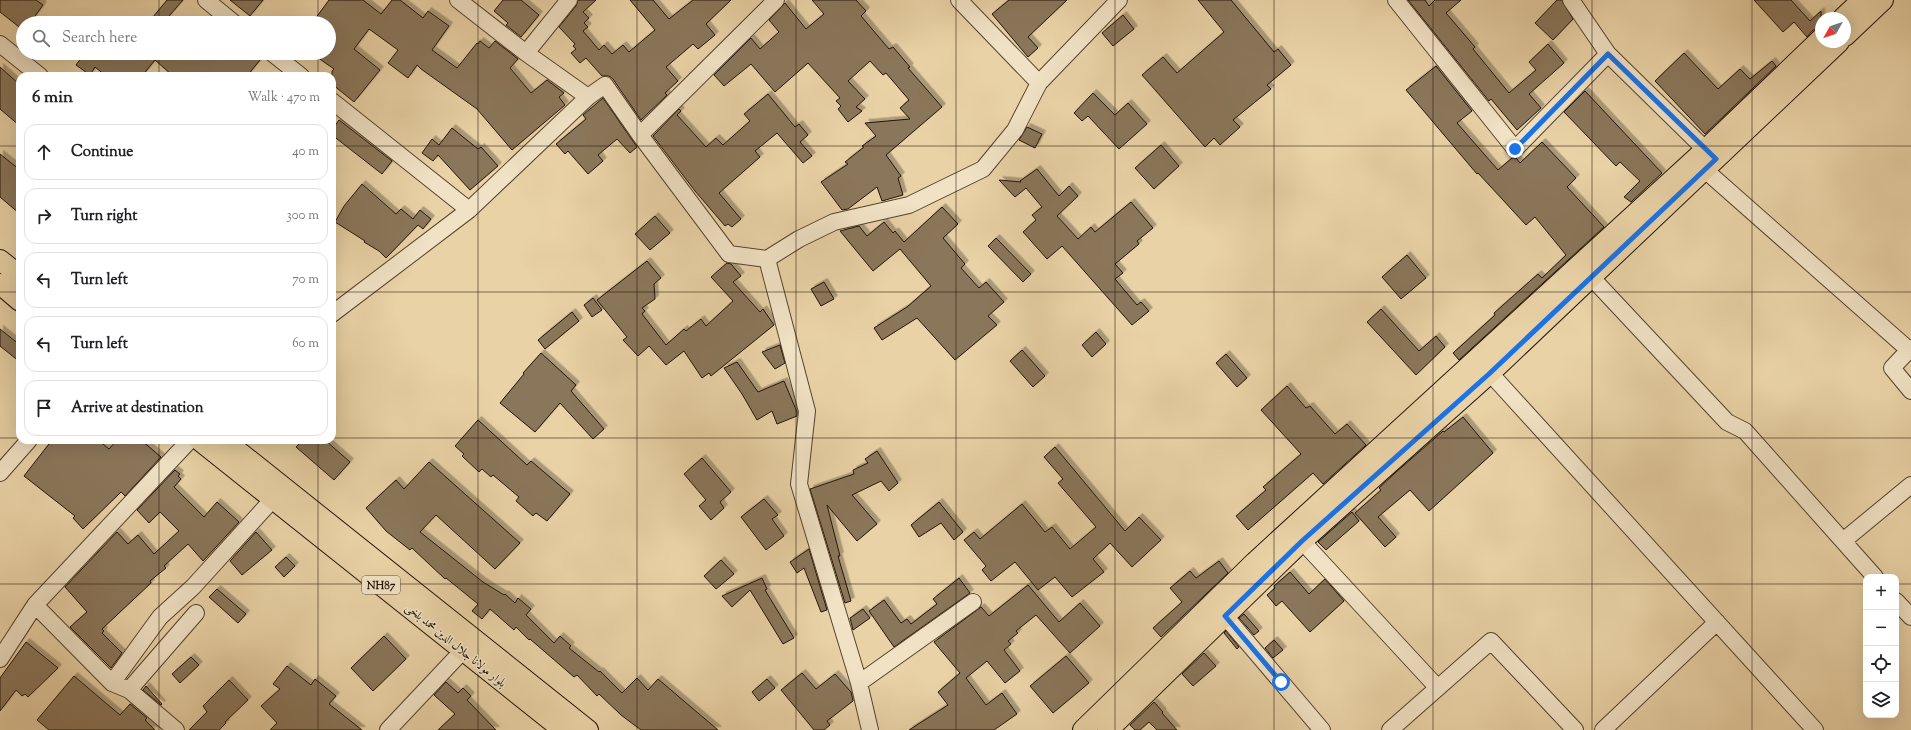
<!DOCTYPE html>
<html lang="en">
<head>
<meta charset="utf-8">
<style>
	body { margin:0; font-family:"Sorts Mill Goudy",Amiri,serif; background:#f2f2f2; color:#202124 }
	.controls { position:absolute; right:12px; bottom:12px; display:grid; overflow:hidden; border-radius:8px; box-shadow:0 4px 16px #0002 }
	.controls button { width:36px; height:36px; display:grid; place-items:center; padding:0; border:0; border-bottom:1px solid #e0e0e0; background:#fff; color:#202124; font:20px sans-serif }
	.compass { position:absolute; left:1815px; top:12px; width:36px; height:36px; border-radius:50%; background:#fff; box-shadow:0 4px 16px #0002; rotate:230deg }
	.stop { position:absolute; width:12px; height:12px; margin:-9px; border:3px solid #1a73e8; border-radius:50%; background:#fff }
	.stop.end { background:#1a73e8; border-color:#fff; box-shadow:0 1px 4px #0008 }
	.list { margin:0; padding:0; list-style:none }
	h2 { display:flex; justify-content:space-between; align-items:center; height:52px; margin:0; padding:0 16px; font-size:17px }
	h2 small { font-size:13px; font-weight:400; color:#757577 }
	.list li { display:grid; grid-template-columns:26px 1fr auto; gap:12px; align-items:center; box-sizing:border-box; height:56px; margin:0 8px 8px; padding:0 8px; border:1px solid #e0e0e0; border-radius:12px }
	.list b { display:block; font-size:15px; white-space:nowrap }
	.list em { font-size:13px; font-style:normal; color:#757577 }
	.icon { flex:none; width:22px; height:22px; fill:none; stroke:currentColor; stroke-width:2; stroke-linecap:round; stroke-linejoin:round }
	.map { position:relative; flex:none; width:1911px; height:730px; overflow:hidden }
	.search { position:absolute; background:#fff; box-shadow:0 4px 16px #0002; left:16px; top:16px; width:320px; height:44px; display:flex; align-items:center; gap:10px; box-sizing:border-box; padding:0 14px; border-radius:22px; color:#757577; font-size:15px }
	.panel { position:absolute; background:#fff; box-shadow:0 4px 16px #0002; left:16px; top:72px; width:320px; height:372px; border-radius:12px }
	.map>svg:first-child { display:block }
	.building { fill:#8a765a; stroke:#231307; filter:url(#shadow) }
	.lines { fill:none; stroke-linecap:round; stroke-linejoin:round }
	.minor-casing { stroke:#54432f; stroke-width:18 }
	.major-casing { stroke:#231307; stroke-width:22 }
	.minor { stroke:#f1e2c5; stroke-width:16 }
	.major { stroke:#e9d2a6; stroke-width:20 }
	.route { stroke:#1a73e8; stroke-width:5 }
	.grid { fill:none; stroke:#231307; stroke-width:1; stroke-opacity:0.55 }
	.labels { text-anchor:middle; stroke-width:3; stroke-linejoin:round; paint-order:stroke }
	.shield { fill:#f1e2c5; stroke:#615140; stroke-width:1 }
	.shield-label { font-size:11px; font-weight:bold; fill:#231307 }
	.street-label { font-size:12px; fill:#231307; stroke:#f1e2c5 }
</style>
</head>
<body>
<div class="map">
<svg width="1911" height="730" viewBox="0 0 1911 730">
	<defs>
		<filter id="shadow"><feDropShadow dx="3.5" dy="-3.5" stdDeviation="0" flood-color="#0004"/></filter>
	</defs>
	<rect width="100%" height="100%" fill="#e9d2a6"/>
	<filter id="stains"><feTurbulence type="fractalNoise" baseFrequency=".005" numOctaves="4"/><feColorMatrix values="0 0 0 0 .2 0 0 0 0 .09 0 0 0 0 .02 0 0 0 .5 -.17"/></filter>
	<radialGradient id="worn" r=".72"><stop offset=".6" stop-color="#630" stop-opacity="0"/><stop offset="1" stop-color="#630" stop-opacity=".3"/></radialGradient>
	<!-- building -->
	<path class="building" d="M0,0H36L43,5L30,23H23V30L0,12Z
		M167,0H183L163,23H148Z
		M230,0H263L250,16Z
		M329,0H363L381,14L392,0H400L423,18L428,11L449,26L432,50L457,68L477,43L478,44L480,41L489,48L495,41L518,59L510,68L531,93L547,80L564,93L559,97L565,105L512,150L477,109L421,69L417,65L408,78L388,63L398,50L369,29L354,49L380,70L354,102L332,84V71L334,69L311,53H329V23H312Z
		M503,0H521L539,15L521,37L506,25L508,23L494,11Z
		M578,0H596L583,12L589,18L584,23L588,27L583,31L599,50L604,45L612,54L623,45L629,52L655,30L630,0H653L669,19L693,0H731L706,24L715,35L698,49L693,44L666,67L678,81L665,93L667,95L641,120L613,79L609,76H602L586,58L580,63L571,53L576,49L573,46L575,44L559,27L576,6Z
		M812,0H856L866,11L861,16L889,49L893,47L910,67L908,68L942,107L886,155L901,176L898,178L903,195L882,201L877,187L848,209L842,210L821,182L848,164L845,162L864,147L862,146L876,136L865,123L910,119L900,108L909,100L886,73L883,75L870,61L848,81L865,99L856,107L862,111L848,122L838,109L841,106L836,101L840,98L808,63L775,92L751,64L724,86L714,75L751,38L760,49L779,32L769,20L785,3L806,29L824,14Z
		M1009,0H1067L1028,37L1038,48L1028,57L992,14Z
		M1198,0H1231L1274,52L1278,49L1291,65L1267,85L1271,89L1233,120L1240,127L1220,145L1214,138L1205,147L1142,75L1163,57L1177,73L1224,32Z
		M1408,0H1425L1429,6L1435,0H1461L1446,13L1475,47L1473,49L1509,93L1536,70L1529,62L1548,44L1564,63L1529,94L1541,108L1517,130L1491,99L1489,101Z
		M1557,0H1562L1573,19L1553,40L1535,23Z
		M1754,0H1791L1810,21L1821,11V28L1813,30L1807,37L1794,22L1783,32Z
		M1123,15L1134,29L1113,46L1102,33Z
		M85,53H252L260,60L247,76H173L155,60L142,76H106L95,67L90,75L76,65Z
		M1684,53L1718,89L1740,69L1750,79L1772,61L1776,66L1705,134L1655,81Z
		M1436,66L1472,111L1457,123L1498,170L1512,158H1516L1520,163L1542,142L1576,178L1567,187L1604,227L1459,360L1453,353L1495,315L1494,313L1538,274L1542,278L1566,255L1535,217L1526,225L1478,173L1477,174L1406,90Z
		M0,67L20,85V126L0,109Z
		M1585,91L1662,173L1631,202L1624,197L1640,181L1620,162L1616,166L1564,112Z
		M1093,93L1115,115L1128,103L1147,124L1119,149L1088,116L1082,121L1074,113Z
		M768,94L795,127L799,124L808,135L800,142L812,156L803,163L777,133L755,151L760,157L719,193L741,219L732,227L728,224L725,226L695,191L653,136L679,109L681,111L677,115L706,147L716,138L723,145L750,121L744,114Z
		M603,98L637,147L630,153L617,139L598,155L603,161L588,174L568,151L565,154L556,144L586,119L583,115Z
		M339,120L392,161L382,174L332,135V130Z
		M1027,127L1042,134L1035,148L1019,140Z
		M452,128L478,149L481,147L498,166L470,190L438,155L433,161L422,153L432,139L439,145Z
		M1161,145L1179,166L1154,189L1135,168Z
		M0,154L20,170V214L0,197Z
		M1037,169L1059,196L1069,186L1078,196L1057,216L1078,239L1091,227L1095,232L1131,202L1153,228L1137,241L1139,244L1115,264L1123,273L1115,279L1137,305L1141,302L1149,311L1132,325L1062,246L1047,259L1023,232L1036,220L1032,215L1042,207L1026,188L1015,197L999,180L1021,182L1020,181Z
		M362,184L396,214L401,209L413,219L420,210L431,219L423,229L418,225L386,258L379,251L364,242L365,241L335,222L344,206Z
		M942,207L958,224L943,238L965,264L961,268L979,288L986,282L1004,302L988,316L997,325L955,360L917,318L882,340L874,328L907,307L931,286L900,249L873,271L840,231L859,226L867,236L884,222L893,233L895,231L904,242Z
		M655,216L670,233L650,250L635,234Z
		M996,238L1031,274L1023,282L988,246Z
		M1407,255L1426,278L1401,299L1382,277Z
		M647,261L661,278L654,284L655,299L642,308L645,311L642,314L666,345L684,329L686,331L701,319L706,326L733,301L711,277L727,263L731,264L741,276L733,282L760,312L763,309L774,325L711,376L709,373L702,378L684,351L666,365L649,346L638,356L623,340L627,337L597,300Z
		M824,282L834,299L821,306L811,289Z
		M593,298L602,310L592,317L584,305Z
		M1381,309L1419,351L1436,336L1445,347L1416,375L1367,322Z
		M572,312L579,321L545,349L538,340Z
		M0,329L20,345V362L0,346Z
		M1096,332L1106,344L1092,357L1082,345Z
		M780,345L785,363L775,369L762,352Z
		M1022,350L1045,376L1033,387L1010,361Z
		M541,353L576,385L571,391L604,429L593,439L560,403L535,432L500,403L524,374L523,373Z
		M1226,354L1247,378L1237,387L1216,363Z
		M737,362L758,392L784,381L797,412V416L777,424L772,411L757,420L742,394L724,368Z
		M1287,386L1306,408L1310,406L1335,434L1347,424L1366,445L1323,484L1313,473L1248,530L1236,516L1266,490L1263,487L1301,454L1261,410Z
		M1463,417L1493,453L1429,511L1410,490L1378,517L1396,537L1385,547L1355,513L1381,490L1379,488L1395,473L1443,431L1444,432Z
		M478,420L527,465L531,461L570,494L547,521L536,513L533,516L516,501L519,497L493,475L491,477L482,469L479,472L462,456L464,454L455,446Z
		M52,440H98L109,449L117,440H141L161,457L125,496L121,492L83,529L73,518L75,516L24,476Z
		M303,440H325L350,462L334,480L296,447Z
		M1055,447L1125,531L1139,517L1161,540L1132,567L1110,543L1093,559L1104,572L1072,597L1055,577L1038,590L1015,562L991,581L982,570L986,566L964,540L974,532L980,539L1022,504L1045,532L1052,527L1070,549L1096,527L1058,483L1063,479L1044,457Z
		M877,451L898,483L889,491L881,481L852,495L877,524L857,541L827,505L840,556H838L851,601L845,603L810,489L854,474L853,470L868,463L865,459Z
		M702,458L731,492L720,502L724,508L711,520L699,506L706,500L684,474Z
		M429,462L520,543L495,569L436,515L420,532L483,582L504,595L505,594L515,603L518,598L531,609L526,615L554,643L560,636L571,646L569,648L599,672L600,671L622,693L637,678L648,690L658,679L718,730H641L621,715L599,694L597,696L577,675L574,677L530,639L529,640L516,627L514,630L490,609L482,619L472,611L478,604L446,578L445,579L412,548L410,550L386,531L366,508L396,480L404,489Z
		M175,470L180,474L178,476L181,479L174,487L204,517L217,502L239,522L203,561L188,544L164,566L166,568L150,581L151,583L102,629L104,631L102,633L122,653L111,668L70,627L87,612L65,587L117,532L128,544L138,535L154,554L179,531L160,512L149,523L137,510Z
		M764,499L778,515L772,519L784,536L766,550L741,517Z
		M939,502L963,532L954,540L941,523L919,537L911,525Z
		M1352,512L1359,521L1326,550L1318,542Z
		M256,532L272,550L242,575L230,561Z
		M809,549L827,610L821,612L804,568L797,573L790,562Z
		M286,557L295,566L284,577L275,567Z
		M721,560L734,574L716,589L704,576Z
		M1219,561L1228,573L1161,637L1153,628L1182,602L1170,588L1190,571L1196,578Z
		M1290,572L1309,594L1325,579L1344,601L1310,632L1282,601L1276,606L1267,595L1275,588L1274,586Z
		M762,578L767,589L765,590L794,638L783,644L750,590L732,607L722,596Z
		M959,578L970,593L894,647L869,611L884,600L901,623L907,619L911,624L937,604L933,599Z
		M1028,585L1059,622L1080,603L1100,626L1070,653L1036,615L1016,631L1018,633L1008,641L1011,644L1004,650L1020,671L1005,683L987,661L966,678L986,705L1002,693L1017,714L994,730H909L948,705L938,692L960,673L934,642L981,607L989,616Z
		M217,589L246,614L238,623L209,597Z
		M863,609L870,618L853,630L850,618Z
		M1244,614L1259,631L1254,635L1239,618Z
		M1226,631L1239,647L1237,649L1224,633Z
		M384,636L406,659L373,691L351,668Z
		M1274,640L1283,650L1273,658L1265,648Z
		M26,642L58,668L28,697L25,694L22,696L16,690L0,711V678Z
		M1204,653L1216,666L1193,686L1182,674Z
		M1066,656L1089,683L1053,713L1030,686Z
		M191,657L199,665L180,683L172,674Z
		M287,666L311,685L315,679L336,696L329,704L362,730H270L277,723L261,706L280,689L273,684Z
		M802,673L816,689L835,674L851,692L853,701L827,721L830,725L824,730H814L781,690Z
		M74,676L120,715L130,704L147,718L145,720L155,730H49L37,720Z
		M767,679L775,688L759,701L752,692Z
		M229,680L248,700L225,722L226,723L219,730H189L207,712L203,706Z
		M446,682L458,693L463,688L471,696L467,700L496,730H438L455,714L434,695Z
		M146,686L162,704L161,705L143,690Z
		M1154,702L1163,712L1162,713L1177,730H1157L1149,722L1140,730H1135L1130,725Z"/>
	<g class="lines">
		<defs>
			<path id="minor" d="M206,0L234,23
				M458,0L526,53L588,97
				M959,0L1039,83
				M1396,0L1515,149L1608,54
				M1571,0L1608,54L1713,157
				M0,44L40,76
				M272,53L301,76
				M526,53L569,0
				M332,101L469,210
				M640,135L776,0
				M1705,170L1909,350L1911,348
				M1592,278L1727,422L1745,431L1875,577
				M332,314L469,210L588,97L605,85L640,135L729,254L767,259
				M1909,350L1892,368L1911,391
				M1490,373L1815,730
				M0,473L29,440
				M1302,541L1437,687
				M1843,541L1911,485
				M1896,601L1911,617
				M35,605L112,683L129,690L176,730
				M1225,616L1322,730
				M0,659L35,605L190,440
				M112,683L160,617L193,587L273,499
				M859,683L973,602
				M129,690L196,613
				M388,730L470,643
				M870,730L859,683L799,484L807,411L767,259L799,239L834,222L909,205L983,169L1015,130L1039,83L1119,0
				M1390,730L1491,641L1575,730
				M1603,730L1717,622"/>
			<path id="major" d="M1843,18L1862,0
				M1845,36L1883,0
				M0,260L20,276
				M0,284L20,301
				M199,440L563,730
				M224,440L588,730
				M1083,730L1255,562L1706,149L1821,39
				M1108,730L1302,541L1490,373L1839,42"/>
		</defs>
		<!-- minor casing -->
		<use href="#minor" class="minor-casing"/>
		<!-- major casing -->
		<use href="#major" class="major-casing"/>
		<!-- minor -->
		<use href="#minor" class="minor"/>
		<!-- major -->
		<use href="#major" class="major"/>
	</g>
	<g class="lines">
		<!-- route -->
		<path class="route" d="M1281,682L1225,616L1302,541L1490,373L1716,159L1608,54L1515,149"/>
	</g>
	<!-- grid -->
	<path class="grid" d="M159,0V23M318,0V23M478,0V730M637,0V730M796,0V730M956,0V730M1115,0V730M1274,0V730M1433,0V730M1592,0V730M1752,0V730M159,53V76M318,53V76M0,146H20M332,146H1911M0,292H20M332,292H1911M0,438H20M332,438H1911M159,440V730M318,440V730M0,584H1866M1896,584H1911"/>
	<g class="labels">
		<!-- shield labels -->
		<rect class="shield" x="362" y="576" width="38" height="18" rx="3"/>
		<g class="shield-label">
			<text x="381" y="589">NH87</text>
		</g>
		<!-- street labels -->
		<g class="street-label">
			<text transform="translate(456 645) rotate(39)" y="4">بلوار مولانا جلال الدین محمد بلخی</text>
		</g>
	</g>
	<rect width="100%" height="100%" filter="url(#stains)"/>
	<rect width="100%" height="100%" fill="url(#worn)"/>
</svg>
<div class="controls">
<button>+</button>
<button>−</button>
<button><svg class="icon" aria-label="locate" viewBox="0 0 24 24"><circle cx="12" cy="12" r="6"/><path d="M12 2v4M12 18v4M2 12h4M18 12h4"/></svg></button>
<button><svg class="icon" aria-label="layers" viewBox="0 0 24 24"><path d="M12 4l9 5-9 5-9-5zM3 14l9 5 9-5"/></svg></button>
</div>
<svg class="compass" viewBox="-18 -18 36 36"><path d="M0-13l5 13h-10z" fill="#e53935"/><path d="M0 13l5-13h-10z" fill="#757577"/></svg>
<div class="stop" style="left:1281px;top:682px"></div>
<div class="stop end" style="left:1515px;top:149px"></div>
<div class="search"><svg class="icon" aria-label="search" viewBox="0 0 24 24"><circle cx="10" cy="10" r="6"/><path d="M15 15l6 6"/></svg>Search here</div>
<section class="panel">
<h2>6 min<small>Walk · 470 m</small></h2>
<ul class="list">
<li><svg class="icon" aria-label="ahead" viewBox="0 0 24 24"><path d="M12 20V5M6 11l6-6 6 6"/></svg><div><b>Continue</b></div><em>40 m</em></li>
<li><svg class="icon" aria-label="right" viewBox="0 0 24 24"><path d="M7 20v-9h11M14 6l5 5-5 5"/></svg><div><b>Turn right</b></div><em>300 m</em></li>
<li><svg class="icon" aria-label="left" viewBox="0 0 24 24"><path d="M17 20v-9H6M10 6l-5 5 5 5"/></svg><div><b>Turn left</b></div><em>70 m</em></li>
<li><svg class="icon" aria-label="left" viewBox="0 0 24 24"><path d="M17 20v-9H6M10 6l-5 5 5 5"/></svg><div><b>Turn left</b></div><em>60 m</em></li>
<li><svg class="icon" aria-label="arrive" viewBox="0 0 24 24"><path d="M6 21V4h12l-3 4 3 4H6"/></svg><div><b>Arrive at destination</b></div></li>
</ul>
</section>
</div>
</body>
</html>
